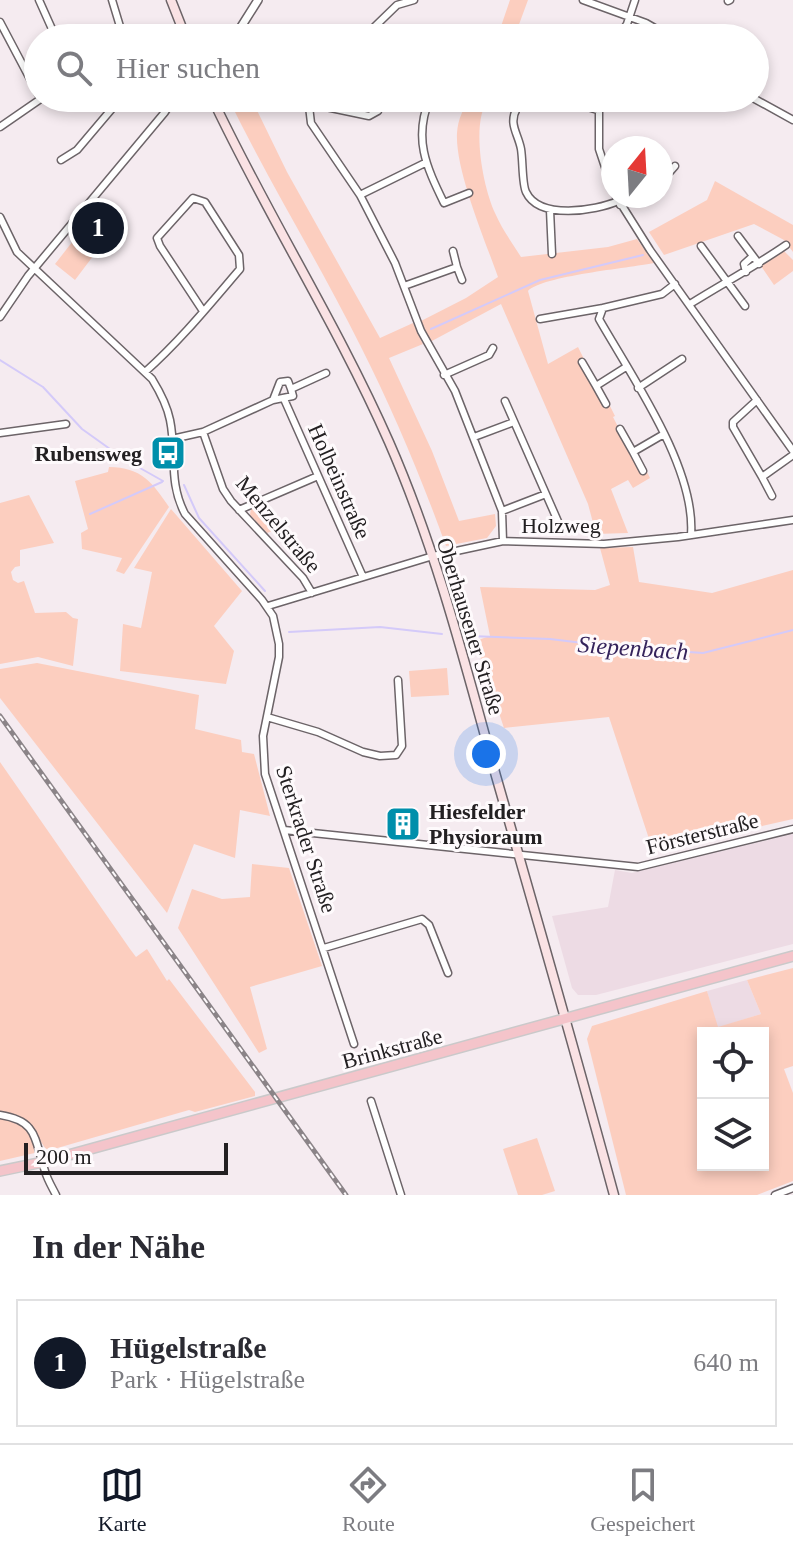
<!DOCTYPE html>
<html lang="de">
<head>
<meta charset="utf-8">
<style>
	body { margin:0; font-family:Georgia,serif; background:#f7f7f7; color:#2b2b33 }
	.controls { position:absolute; right:24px; bottom:24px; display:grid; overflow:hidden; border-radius:0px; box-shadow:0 4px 12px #0003 }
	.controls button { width:72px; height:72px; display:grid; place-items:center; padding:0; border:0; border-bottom:2px solid #e1e1e2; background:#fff; color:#2b2b33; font:40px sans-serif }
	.compass { position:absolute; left:601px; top:136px; width:72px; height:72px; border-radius:50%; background:#fff; box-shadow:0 4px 12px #0003; rotate:18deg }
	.scale { position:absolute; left:24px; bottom:20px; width:204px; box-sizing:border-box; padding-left:8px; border:4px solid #232022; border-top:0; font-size:22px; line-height:28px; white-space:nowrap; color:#232022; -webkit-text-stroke:6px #fefafc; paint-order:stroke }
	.you { position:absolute; left:486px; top:754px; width:28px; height:28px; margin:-20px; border:6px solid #fff; border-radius:50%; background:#1a73e8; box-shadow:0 0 0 12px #1a73e833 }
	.badge { display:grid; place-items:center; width:52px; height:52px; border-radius:50%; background:#111827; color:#fff; font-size:26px; font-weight:700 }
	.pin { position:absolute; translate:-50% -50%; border:4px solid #fff; box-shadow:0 2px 8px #0006 }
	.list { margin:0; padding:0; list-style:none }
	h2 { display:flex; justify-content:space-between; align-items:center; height:104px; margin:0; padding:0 32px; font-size:34px }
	h2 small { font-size:26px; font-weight:400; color:#7c7c81 }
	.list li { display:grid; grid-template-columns:52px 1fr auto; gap:24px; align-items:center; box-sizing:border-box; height:128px; margin:0 16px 16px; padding:0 16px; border:2px solid #e1e1e2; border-radius:0px }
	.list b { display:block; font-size:30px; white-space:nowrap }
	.list p { margin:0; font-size:26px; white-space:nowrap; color:#7c7c81 }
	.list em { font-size:26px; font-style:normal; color:#7c7c81 }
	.icon { flex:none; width:44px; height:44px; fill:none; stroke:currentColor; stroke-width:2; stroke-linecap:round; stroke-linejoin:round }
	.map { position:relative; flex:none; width:793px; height:1195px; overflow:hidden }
	.search { position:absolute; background:#fff; box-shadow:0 4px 12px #0003; left:24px; right:24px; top:24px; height:88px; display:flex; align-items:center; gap:20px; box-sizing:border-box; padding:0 28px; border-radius:44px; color:#7c7c81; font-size:30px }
	.sheet { height:248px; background:#fff }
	nav { display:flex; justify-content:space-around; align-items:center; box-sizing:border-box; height:112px; border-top:2px solid #e1e1e2; background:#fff; font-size:22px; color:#7c7c81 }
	nav a { display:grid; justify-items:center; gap:4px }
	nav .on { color:#111827 }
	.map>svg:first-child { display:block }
	.built { fill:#eddbe4 }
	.green { fill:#fccebf; fill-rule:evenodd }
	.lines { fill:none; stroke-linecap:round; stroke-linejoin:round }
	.stream { stroke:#d4caf9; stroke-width:2 }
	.minor-casing { stroke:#6c6468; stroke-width:9 }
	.tertiary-casing { stroke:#6c6468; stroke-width:10 }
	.secondary-casing { stroke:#6c6468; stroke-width:11 }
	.primary-casing { stroke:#cac9ca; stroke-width:12 }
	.minor { stroke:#fff; stroke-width:6 }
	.tertiary { stroke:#fff; stroke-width:7 }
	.secondary { stroke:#fae2e4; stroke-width:8 }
	.primary { stroke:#f4c4ca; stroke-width:9 }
	.rail-casing { stroke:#8b8488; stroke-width:5 }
	.rail { stroke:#fefafc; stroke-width:2; stroke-dasharray:6; stroke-linecap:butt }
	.labels { text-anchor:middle; stroke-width:6; stroke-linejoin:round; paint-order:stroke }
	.poi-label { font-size:22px; font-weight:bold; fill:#232022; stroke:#fefafc; text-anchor:end }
	.street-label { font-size:22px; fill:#232022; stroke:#fefafc }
	.water-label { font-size:24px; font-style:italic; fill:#35235b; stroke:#fefafc }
</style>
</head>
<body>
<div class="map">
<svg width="793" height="1195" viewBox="0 0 793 1195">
	<rect width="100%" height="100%" fill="#f5ebf0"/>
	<!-- built -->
	<path class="built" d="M793,834V944L596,995H578L572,988L552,916L608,907L615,870L632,873Z
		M747,980L761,1014L717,1028L707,991Z"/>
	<!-- green -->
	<path class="green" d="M510,0H528L514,38H497Z
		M228,98H251L287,172L380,338L413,323L423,344L389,358L432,451L459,521L495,514L496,526L487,538L446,546C421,477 393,410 360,345C318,261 269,182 228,98Z
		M470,98H489C470,122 483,187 495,213C502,229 512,243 521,257L608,247L637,239L654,263C629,268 542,276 528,291L548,364L578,347L584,359L580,362L606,406L609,404L615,416L613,417L641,472L646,470L650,478L633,488L628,480L611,489L628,533L596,534L588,504L501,304L430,342L421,321L466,298L498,277C485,240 455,170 457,133C458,119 463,109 470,98Z
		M715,181L793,225V252L784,240L754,224L664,255L649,232L707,200Z
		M80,232L100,247L75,280L55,264Z
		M784,251L793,260V271L774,285L761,266Z
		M109,467C141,467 153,483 169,507L124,574L116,571L122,558L82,549L81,533L88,529L75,481L108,472Z
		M29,495L54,543L20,550V566L15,567L11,572L13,580L18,583L24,581L35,613L66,612L73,618L78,619L73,666L38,657L0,664V503Z
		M261,504L277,529L267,533L250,515L251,508Z
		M171,509L242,591L214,626L234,651L226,684L120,671L123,624L141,628L152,572L134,568Z
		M633,547L639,582L712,593L793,570V819L653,851L609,717L504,728L475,641L490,636L480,587L595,590L610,585L600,548Z
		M37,663L199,695L195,729L241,740L242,752L254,754L270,816L240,810L235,858L194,844L167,913L0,698V669Z
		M447,668L449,695L411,697L409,671Z
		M0,762L130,949L136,957L147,949L167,981L169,979L255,1092V1096L195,1112L189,1110L47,1151L28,1122L0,1113Z
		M252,864L289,868L322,966L250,987L267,1049L259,1053L178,928L192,889L222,899L250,897Z
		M793,968V1066L784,1069L793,1093V1181L757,1195H626L587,1039L592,1026L707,991L718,1027L761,1014L747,980ZM763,1033V1165H703V1033Z
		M0,1117C26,1124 27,1129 39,1152L0,1161Z
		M537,1138L555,1191L542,1195H518L503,1149Z"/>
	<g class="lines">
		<!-- stream -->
		<path class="stream" d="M431,329L540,280L643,255
			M0,360L43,387L82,429L124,459L163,481
			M184,485L199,518L265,591
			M90,514L162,482
			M289,632L380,627L442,634
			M470,636L550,639L616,647L703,653L793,630"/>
		<defs>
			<path id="minor" d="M39,0L56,38
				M112,0L122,33L116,38
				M583,0L646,23L672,38
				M728,1L730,0
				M0,22L38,94
				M371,30L394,38
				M363,38L397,5L414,0
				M617,38L627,24L635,0
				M98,98L109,112
				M300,98L307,103L369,116L378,111L382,98
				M308,98L311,123L360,195L395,263L421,331L455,391L502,511L503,541
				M430,98C413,138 426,166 444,203L469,193
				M599,98V149L613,191
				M753,98L793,120
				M171,107L183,98
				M598,110C574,104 537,89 517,108C508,124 518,133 521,149C523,161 522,184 526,192C539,220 595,211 618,201
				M0,127L42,98
				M61,160L77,150L121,98
				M661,182L675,166
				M360,195L425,163
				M616,196L650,250L793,451
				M620,205L635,196
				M550,210L552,254
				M0,217L17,252L152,379C160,392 167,405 170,420C177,454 168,482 185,514L262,600L273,616L279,644V657L263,736L265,774L354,1044
				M738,236L753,256
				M701,246L745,306
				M457,267L462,280
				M746,272L744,264L753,256L759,264
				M675,284L662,294L603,308L599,319C632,377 696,468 691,535
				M404,286L457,267L453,251
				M690,304C722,284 754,267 786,245
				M0,317L28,276L165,112L174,98
				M540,319L603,308
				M582,362L596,386L626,367
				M145,372C180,341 210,304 240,269L239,255L205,202L193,198L157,238L160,246L203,311
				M444,375L489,355L493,348
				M596,386L606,404
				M638,388L682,359
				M284,399L363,577
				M273,400L280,382L288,381L291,389
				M757,400L733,422V427L762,477L793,455
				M505,401L560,526
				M620,429L633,452L664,434
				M203,432L223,489L231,501L303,578L312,593
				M0,433L66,424
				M474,437L514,422
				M172,439L203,432L273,400L293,396L291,389L326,373
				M633,452L643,471
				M762,477L772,496
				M239,510L318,476
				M502,511L546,494
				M268,606L433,556L503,541L604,544L678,537L793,520
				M267,717L318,732L363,752L380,756L396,755L402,746L398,680
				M284,830L638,867L793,829
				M324,948L422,919L429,925L448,973
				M371,1101L401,1195
				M0,1115C39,1121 34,1140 45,1171C47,1179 52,1187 56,1195
				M775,1195L793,1188"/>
			<path id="tertiary" d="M234,38L258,0"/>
			<path id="secondary" d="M171,0L186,38
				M212,98C267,215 337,324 389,442C436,549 465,663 496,776C536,915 576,1055 614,1195"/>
			<path id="primary" d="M0,1171L43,1162L793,956"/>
		</defs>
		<!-- minor casing -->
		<use href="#minor" class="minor-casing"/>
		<!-- tertiary casing -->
		<use href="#tertiary" class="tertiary-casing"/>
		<!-- secondary casing -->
		<use href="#secondary" class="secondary-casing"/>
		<!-- primary casing -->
		<use href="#primary" class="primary-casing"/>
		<!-- minor -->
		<use href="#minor" class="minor"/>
		<!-- tertiary -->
		<use href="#tertiary" class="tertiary"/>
		<!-- secondary -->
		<use href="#secondary" class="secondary"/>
		<!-- primary -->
		<use href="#primary" class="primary"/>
		<defs>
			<path id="rail" d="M0,716L346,1195"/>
		</defs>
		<!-- rail casing -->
		<use href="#rail" class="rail-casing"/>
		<!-- rail -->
		<use href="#rail" class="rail"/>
	</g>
	<!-- icons -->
	<defs>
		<symbol id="bus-square" viewBox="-11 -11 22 22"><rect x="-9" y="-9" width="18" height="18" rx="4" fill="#008fab" stroke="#fefafc"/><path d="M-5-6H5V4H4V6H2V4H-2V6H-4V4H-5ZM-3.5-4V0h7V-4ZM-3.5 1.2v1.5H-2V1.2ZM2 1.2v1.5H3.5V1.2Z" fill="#fff"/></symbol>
		<symbol id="building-square" viewBox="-11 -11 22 22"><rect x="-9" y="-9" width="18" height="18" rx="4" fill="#008fab" stroke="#fefafc"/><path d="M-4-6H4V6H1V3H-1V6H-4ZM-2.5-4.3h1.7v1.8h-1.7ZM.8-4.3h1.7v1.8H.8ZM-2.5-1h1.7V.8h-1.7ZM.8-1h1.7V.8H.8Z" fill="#fff"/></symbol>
	</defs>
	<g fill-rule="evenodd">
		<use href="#bus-square" x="148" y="433" width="40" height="40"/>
		<use href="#building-square" x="383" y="804" width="40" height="40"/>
	</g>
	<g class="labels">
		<!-- poi labels -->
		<g class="poi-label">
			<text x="142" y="461">Rubensweg</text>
			<text x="429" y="819" text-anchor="start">Hiesfelder<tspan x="429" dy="25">Physioraum</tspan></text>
		</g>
		<!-- street labels -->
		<g class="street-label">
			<text transform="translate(340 481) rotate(66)" y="8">Holbeinstraße</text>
			<text transform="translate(279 524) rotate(50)" y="8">Menzelstraße</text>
			<text x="561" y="533">Holzweg</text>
			<text transform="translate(471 626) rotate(73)" y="8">Oberhausener Straße</text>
			<text transform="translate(702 833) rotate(-14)" y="8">Försterstraße</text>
			<text transform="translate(307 839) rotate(72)" y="8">Sterkrader Straße</text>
			<text transform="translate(392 1048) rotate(-15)" y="8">Brinkstraße</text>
		</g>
		<!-- water labels -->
		<g class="water-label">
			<text transform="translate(633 648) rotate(4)" y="8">Siepenbach</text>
		</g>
	</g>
</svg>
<div class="controls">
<button><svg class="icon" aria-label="locate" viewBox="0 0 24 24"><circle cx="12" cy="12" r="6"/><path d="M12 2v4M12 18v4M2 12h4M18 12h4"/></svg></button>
<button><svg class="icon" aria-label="layers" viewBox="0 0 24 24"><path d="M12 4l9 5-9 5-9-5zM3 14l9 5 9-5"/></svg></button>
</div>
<svg class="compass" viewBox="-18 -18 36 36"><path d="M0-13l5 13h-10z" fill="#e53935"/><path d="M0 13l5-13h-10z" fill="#7c7c81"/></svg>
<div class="scale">200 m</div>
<div class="you"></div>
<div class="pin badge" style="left:98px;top:228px">1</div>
<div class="search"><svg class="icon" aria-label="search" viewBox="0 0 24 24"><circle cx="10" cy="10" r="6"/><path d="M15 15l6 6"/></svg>Hier suchen</div>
</div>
<section class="sheet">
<h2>In der Nähe<small></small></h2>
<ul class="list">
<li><span class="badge">1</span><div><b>Hügelstraße</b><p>Park · Hügelstraße</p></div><em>640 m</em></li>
</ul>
</section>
<nav>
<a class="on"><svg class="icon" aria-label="map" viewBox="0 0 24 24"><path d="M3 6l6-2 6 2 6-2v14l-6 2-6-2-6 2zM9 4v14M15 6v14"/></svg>Karte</a>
<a><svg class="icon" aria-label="directions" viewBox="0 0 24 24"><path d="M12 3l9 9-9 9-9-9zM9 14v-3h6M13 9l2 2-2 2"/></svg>Route</a>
<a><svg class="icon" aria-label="saved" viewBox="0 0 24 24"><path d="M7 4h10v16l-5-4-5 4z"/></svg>Gespeichert</a>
</nav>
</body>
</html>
